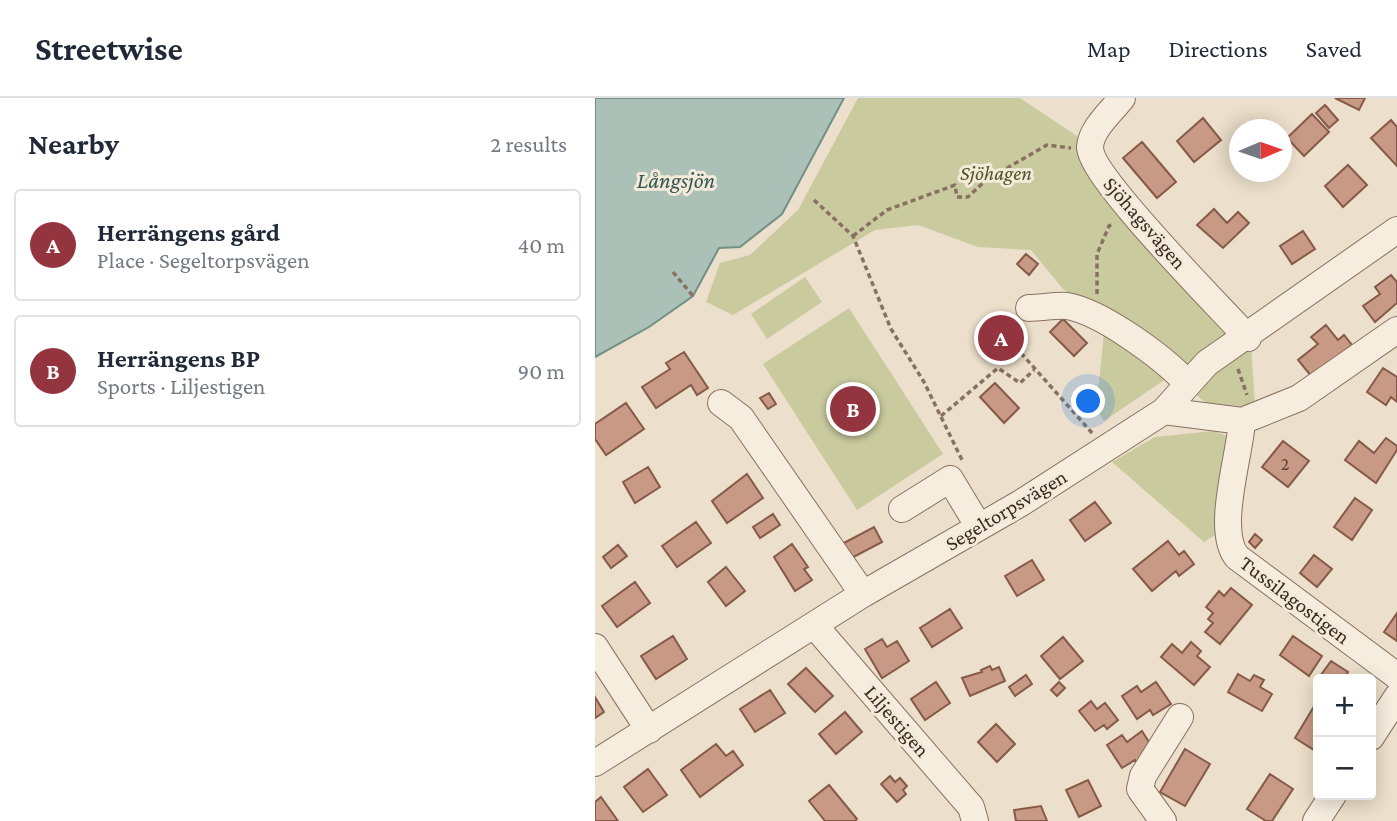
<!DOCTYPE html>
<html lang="en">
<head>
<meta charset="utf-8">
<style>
	body { margin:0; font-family:"Crimson Pro",serif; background:#f6f6f7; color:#1f2937 }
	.controls { position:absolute; right:21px; bottom:21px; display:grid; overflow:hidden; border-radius:7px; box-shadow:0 4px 18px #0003 }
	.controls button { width:63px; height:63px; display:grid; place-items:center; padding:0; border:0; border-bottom:2px solid #e0e1e3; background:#fff; color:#1f2937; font:35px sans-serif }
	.compass { position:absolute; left:634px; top:21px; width:63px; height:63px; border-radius:50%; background:#fff; box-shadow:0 4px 18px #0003; rotate:88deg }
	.you { position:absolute; left:494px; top:304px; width:24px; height:24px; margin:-18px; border:5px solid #fff; border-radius:50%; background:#1a73e8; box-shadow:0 0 0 10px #1a73e833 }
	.badge { display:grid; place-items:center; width:46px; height:46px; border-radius:50%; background:#93343f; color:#fff; font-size:23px; font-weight:700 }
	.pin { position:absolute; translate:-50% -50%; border:4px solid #fff; box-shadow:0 2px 7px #0006 }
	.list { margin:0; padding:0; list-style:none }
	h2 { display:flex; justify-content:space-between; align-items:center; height:91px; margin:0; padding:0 28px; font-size:30px }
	h2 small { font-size:23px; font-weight:400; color:#747a83 }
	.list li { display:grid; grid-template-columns:46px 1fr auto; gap:21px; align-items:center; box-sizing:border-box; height:112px; margin:0 14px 14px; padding:0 14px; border:2px solid #e0e1e3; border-radius:7px }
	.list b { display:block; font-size:26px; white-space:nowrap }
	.list p { margin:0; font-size:23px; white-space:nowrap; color:#747a83 }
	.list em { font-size:23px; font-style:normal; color:#747a83 }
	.map { position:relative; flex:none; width:802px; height:723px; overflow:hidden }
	header { display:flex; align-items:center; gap:42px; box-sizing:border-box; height:98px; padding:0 35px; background:#fff; border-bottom:2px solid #e0e1e3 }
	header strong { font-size:33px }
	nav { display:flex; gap:38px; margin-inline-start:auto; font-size:24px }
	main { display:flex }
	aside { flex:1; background:#fff }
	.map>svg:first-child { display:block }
	.green { fill:#caca9f }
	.water { fill:#abc1b8; stroke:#729085; stroke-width:2 }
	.building { fill:#c89984; stroke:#865a48; stroke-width:2 }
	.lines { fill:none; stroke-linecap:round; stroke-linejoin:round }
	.minor-casing { stroke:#887160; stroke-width:28 }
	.path { stroke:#887160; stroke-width:3.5; stroke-dasharray:5 3.5; stroke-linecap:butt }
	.minor { stroke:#f7edde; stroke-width:26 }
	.labels { text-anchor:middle; stroke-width:6; stroke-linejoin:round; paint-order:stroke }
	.number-label { font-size:18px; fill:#5e463a }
	.park-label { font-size:21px; font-style:italic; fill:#4f552a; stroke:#f4eada }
	.street-label { font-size:21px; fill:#3a2b22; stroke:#f4eada }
	.water-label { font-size:23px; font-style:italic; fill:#335952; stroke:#f4eada }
</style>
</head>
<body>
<header>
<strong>Streetwise</strong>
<nav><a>Map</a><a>Directions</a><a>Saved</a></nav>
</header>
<main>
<aside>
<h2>Nearby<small>2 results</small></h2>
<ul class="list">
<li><span class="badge">A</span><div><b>Herrängens gård</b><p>Place · Segeltorpsvägen</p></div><em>40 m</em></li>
<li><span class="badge">B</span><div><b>Herrängens BP</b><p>Sports · Liljestigen</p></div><em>90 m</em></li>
</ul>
</aside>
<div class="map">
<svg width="802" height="723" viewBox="0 0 802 723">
	<rect width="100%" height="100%" fill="#ecdfcb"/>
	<!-- green -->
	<path class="green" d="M263,0H425L482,38L486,56L630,232L628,242L509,323L496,303L504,285L509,235L495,211L468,191L436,152L383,149L323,127L280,132L138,217L111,204L125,165L155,157L203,112Z
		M210,179L227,204L172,241L156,216Z
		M254,210L348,356L262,412L168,266Z
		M656,247L660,306C639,309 618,315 602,297L604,287Z
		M618,333L630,337L634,345L620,437L609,444L517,364L560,339Z"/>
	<!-- water -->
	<path class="water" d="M0,0H249L187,116L145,149L124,150L98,198L54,229L0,259Z"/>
	<!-- building -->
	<path class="building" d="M740,0H770L764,12Z
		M730,7L743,22L734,30L721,15Z
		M717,16L734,34L709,58L692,40Z
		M608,20L626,42L599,64L582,43Z
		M796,22L802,29V68L776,40Z
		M547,44L581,84L562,100L528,60Z
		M753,67L772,87L748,109L730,88Z
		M619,111L632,125L643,114L654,125L628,150L602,127Z
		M708,133L720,151L697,166L685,148Z
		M431,156L443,166L434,177L422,166Z
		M796,177L802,184V205L780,224L768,208L785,196L780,189Z
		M411,217L430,236L422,244L427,249L415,260L410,255L401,264L382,245Z
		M468,221L492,245L479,258L455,234Z
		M731,227L743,242L749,237L757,247L717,279L703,262L723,246L716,239Z
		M89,254L113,290L102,297L96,287L61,310L47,289L75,271L71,265Z
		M788,270L802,279V304L796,299L791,307L772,294Z
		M400,285L424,310L409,325L385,299Z
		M174,295L181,306L173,311L165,300Z
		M31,305L49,331L11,357L0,341V326Z
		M791,340L802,348V352L781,385L750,362L764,343L779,355Z
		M688,343L714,363L693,389L667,369Z
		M53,369L65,389L40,405L28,384Z
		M152,376L168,400L132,425L117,403Z
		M760,400L777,412L757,442L739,429Z
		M500,404L516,425L490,443L475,422Z
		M178,416L185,427L165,440L158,429Z
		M101,424L116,445L82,469L67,448Z
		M279,429L287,444L253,462L245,447Z
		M660,436L667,442L660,450L654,444Z
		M573,443L584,457L589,453L599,466L584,478L581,473L557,493L538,471Z
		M197,446L213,469L209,471L217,482L200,493L179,459Z
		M23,447L32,458L16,470L8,459Z
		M719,457L737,471L722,489L705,475Z
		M437,462L449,482L422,498L410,478Z
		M131,469L150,493L131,508L113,484Z
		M40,484L55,505L22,529L7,508Z
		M636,490L657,507L625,546L610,534L618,525L613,521L618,515L611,509L624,493L629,498Z
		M355,511L367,530L337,549L325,530Z
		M802,515V543L789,534Z
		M78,538L92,561L61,581L46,558Z
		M698,538L727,558L714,578L685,557Z
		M468,539L488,563L465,581L446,558Z
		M287,541L292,549L302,543L314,563L287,580L270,551Z
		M596,544L606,553L602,558L615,569L599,587L566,559L577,546L587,555Z
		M736,563L753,574L748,581H723Z
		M395,568L397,572L404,569L410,583L375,598L367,580L387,574L386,572Z
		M211,570L238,598L220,614L193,586Z
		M643,576L655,583L659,577L669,582L665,589L677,596L667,613L633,594Z
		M431,577L437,586L420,598L414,589Z
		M341,584L355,605L330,622L316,601Z
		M464,584L470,590L462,598L456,592Z
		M561,584L576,606L558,617L555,612L542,621L527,598L542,588L546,594Z
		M175,592L190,615L160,634L145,611Z
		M0,599L9,614L0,620Z
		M496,603L502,611L510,605L523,622L512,631L509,627L500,633L484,613Z
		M721,605L723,644L719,652L700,640Z
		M250,614L267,634L241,656L224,636Z
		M401,626L420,646L402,664L383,644Z
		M547,633L561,655L543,667L540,662L527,670L512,647L527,637L532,644Z
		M121,646L131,658L138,653L148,667L105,699L86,672Z
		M590,651L615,666L590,708L565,694Z
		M53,671L72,697L48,714L29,689Z
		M675,676L698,691L677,723H671L652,711Z
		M295,678L300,684L305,680L312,688L308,692L311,696L302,704L286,686Z
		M493,682L506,708L484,719L471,692Z
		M234,687L262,721L260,723H230L214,703Z
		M6,699L23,723H0V704Z
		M446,708L452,723H421L419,712Z"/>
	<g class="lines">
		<defs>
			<path id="minor" d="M527,0C516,14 496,31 495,49C495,79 626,210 653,240
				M434,210C446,210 460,207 472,208C507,214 569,260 592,285
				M126,305L146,320L268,496
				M569,313L647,323L704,300L802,232
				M647,323C645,358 620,432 642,459L802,578
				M307,411L355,381L384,429
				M219,527L376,709L380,723
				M0,549L54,632
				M776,639L802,599
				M0,665L268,496L426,405L569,313L612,265L802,132
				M568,723L545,691L548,678L585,619
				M721,723L738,697"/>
		</defs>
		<!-- minor casing -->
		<use href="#minor" class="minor-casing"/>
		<!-- path -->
		<path class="path" d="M219,102L258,138L296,231L329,284L368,364
			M258,138L292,112L360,87L362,99H373L391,82L452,47L476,50
			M78,174L98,198
			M502,196V156L514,128L519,125
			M426,255L498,336
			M643,271L652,297
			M346,318L403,270L425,285L439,272"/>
		<!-- minor -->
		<use href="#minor" class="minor"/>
	</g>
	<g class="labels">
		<!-- number labels -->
		<g class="number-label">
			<text x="690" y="372">2</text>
		</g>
		<!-- park labels -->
		<g class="park-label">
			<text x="401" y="82">Sjöhagen</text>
		</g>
		<!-- street labels -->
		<g class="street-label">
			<text transform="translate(550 125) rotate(49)" y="7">Sjöhagsvägen</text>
			<text transform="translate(411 412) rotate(-31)" y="7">Segeltorpsvägen</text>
			<text transform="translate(700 502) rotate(37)" y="7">Tussilagostigen</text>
			<text transform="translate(302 623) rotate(49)" y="7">Liljestigen</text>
		</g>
		<!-- water labels -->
		<g class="water-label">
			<text x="81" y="90">Långsjön</text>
		</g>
	</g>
</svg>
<div class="controls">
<button>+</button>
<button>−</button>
</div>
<svg class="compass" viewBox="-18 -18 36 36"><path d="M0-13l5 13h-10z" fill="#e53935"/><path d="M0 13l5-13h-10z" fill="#747a83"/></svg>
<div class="you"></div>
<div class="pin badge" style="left:406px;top:240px">A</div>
<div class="pin badge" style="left:258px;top:311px">B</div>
</div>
</main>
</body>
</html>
